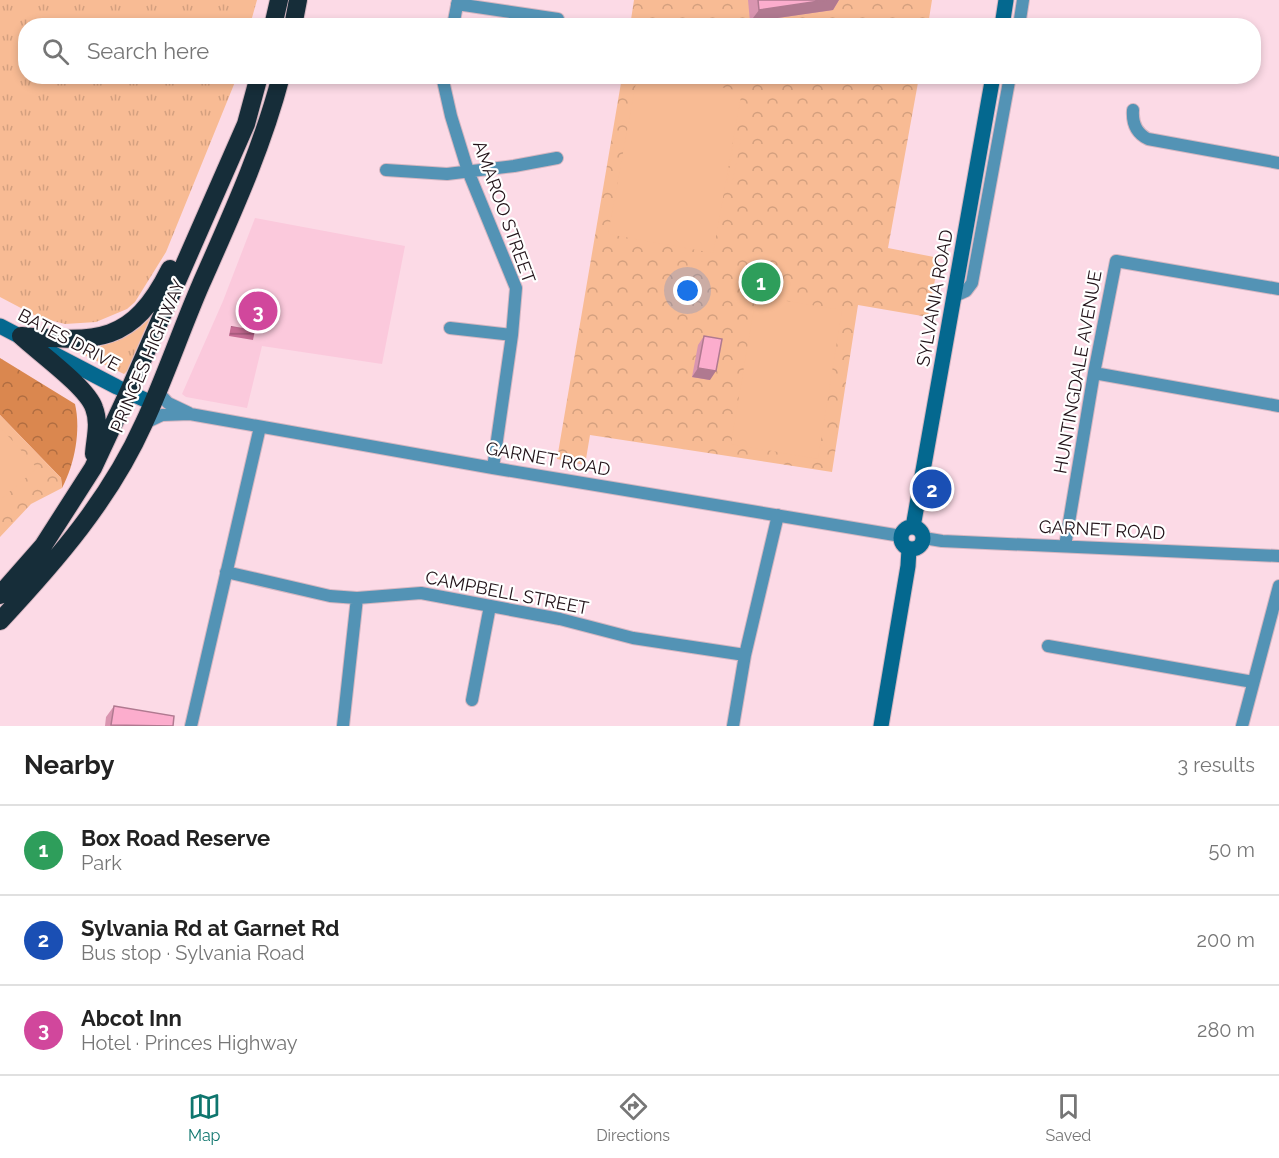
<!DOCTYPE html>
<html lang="en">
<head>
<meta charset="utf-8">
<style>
	body { margin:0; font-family:Raleway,sans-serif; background:#f6f6f6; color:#222 }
	.you { position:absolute; left:688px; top:291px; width:21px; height:21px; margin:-15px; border:4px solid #fff; border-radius:50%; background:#1a73e8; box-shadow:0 0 0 9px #1a73e833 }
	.badge { display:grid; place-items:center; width:39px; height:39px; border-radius:50%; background:#0f766e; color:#fff; font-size:20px; font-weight:700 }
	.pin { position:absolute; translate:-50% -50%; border:3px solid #fff; box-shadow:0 2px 6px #0006 }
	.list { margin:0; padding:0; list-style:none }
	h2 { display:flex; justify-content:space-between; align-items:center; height:78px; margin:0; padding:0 24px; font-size:26px }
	h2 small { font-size:20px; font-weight:400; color:#767676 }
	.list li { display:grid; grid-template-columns:39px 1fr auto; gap:18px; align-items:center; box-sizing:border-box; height:90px; padding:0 24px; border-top:2px solid #e0e0e0 }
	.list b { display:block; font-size:22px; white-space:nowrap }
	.list p { margin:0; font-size:20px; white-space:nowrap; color:#767676 }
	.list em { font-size:20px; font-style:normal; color:#767676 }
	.icon { flex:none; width:33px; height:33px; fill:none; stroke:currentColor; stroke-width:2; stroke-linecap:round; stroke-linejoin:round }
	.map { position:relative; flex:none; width:1279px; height:726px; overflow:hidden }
	.search { position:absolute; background:#fff; box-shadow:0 3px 9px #0003; left:18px; right:18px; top:18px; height:66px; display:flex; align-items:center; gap:15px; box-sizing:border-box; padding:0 21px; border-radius:24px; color:#767676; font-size:22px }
	.sheet { height:348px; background:#fff }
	nav { display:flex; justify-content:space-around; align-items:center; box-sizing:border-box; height:84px; border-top:2px solid #e0e0e0; background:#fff; font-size:16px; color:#767676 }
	nav a { display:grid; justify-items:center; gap:3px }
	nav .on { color:#0f766e }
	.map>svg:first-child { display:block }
	.built { fill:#fbc9dc }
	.grass { fill:url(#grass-tufts) }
	.forest { fill:url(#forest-crowns) }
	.park { fill:url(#park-crowns) }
	.garden { fill:#f8bb94 }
	.water { fill:url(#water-rules) }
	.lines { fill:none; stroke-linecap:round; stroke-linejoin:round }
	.street-casing { stroke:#d5b6c1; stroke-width:14 }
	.secondary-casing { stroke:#d5b6c1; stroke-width:17 }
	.highway-casing { stroke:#d5b6c1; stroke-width:20 }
	.street { stroke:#5393b5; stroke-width:12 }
	.secondary { stroke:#04688f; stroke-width:15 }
	.highway { stroke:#162d39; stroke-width:18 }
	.wall { fill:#d995b0 }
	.shaded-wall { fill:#b07990 }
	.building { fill:#fcadcd; stroke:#b07990; stroke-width:1.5 }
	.labels { text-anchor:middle; stroke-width:4.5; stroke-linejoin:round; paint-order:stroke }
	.street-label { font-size:18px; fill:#211218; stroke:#fff }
</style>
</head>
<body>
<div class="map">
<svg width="1279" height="726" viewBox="0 0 1279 726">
	<defs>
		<pattern id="grass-tufts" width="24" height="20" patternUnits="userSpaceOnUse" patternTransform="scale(1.5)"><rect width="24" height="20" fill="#f8bb94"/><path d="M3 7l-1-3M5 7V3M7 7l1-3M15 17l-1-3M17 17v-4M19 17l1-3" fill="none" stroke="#d4a07f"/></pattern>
		<pattern id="forest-crowns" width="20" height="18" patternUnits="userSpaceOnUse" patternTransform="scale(1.5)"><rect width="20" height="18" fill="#da874f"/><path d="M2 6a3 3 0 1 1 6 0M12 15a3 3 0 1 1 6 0" fill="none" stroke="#b06d41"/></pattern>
		<pattern id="park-crowns" width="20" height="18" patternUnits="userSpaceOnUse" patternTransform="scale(1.5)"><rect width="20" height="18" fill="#f8bb94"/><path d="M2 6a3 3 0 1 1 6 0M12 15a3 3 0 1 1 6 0" fill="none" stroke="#d4a07f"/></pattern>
		<pattern id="water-rules" width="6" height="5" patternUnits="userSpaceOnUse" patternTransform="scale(1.5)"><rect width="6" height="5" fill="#c76c94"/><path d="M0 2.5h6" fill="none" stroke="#a15778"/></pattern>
	</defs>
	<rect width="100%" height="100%" fill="#fcdae6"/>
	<!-- built -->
	<path class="built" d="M255,218L405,246L382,364L262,346L247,408L186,397L182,394L223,301Z"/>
	<!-- grass -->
	<path class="grass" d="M0,0H257L250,25L26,26V76L237,77L166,252L135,302L127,309L96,322L65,324L38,317L0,297Z
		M150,318L127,371L124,374L80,353L77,348C106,348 129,339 150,318Z"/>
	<!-- forest -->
	<path class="forest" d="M0,358L75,404C81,430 75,464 62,488L61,478L0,415Z"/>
	<!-- park -->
	<path class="park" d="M634,0H932L928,25L630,26Z
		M622,77H919L888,248L939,258L928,317L858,305L832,472L590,435L585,465L557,459Z
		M0,415L61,478L62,488L31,504L0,537Z"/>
	<!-- garden -->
	<path class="garden" d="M637,77H661L742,91L713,253L608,234Z
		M735,138L741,139L732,184L727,183Z
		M756,296L842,310L818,459L731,444Z
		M0,427L37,468L0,500Z"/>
	<!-- water -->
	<path class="water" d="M231,326L255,330L253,340L229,336Z"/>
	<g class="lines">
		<defs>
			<path id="street" d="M457,4L558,19
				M453,26L458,0
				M1019,26L1023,0
				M442,76L451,116L468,171L516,288L512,335L493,468
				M1133,110C1132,123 1136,133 1148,139L1279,163
				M386,170L447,174L514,166L557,158
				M955,296L966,291L972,283L1010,76
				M450,328L512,335
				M1094,373L1279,406
				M157,391L168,403L189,413
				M145,423L162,415L190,414L493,468L901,536
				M924,538L942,541L1279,556
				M1065,546L1094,373L1116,261L1279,289
				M226,572L330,596L357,598L421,593L560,619L633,638L745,655
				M1048,646L1253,682
				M472,700L490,606
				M191,726L260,427
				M343,726L357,598
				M733,726L745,655L778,515
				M1242,726L1279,586"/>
			<path id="secondary" d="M1002,26L1006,0
				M0,326L117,387L152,403
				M901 538a11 11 0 1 1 22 0a11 11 0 1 1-22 0Z
				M913,527L993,76
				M881,726L908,566L909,549"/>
			<path id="highway" d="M273,26L279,0
				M293,26L298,0
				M21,336C97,342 132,345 170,269
				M21,336C39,353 87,387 94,408C100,423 95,439 94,454
				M0,595L43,546L93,468L128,393L246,124L259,76
				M0,621C56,561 110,499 144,423C165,378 181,330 201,284C231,216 262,149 281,76"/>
		</defs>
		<!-- street casing -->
		<use href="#street" class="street-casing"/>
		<!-- secondary casing -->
		<use href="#secondary" class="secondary-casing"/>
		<!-- highway casing -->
		<use href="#highway" class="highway-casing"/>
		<!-- street -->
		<use href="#street" class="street"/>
		<!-- secondary -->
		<use href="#secondary" class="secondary"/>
		<!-- highway -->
		<use href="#highway" class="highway"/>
	</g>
	<!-- wall -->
	<path class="wall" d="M748,0H839L833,10L750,22Z
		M704,336L710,380L692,377L698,345Z
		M114,706L173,726H105L106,717Z"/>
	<!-- shaded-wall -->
	<path class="shaded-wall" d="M826,0H839L833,10L750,22L759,10Z
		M698,368L716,371L710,380L692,377Z"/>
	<!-- building -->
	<path class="building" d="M758,0H826L759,10Z
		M704,336L722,339L716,371L698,368Z
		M114,706L174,716L173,726L111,725Z"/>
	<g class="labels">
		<!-- street labels -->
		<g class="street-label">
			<text transform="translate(504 212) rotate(70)" y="6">AMAROO STREET</text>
			<text transform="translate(935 298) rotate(-80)" y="6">SYLVANIA ROAD</text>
			<text transform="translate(69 340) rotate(28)" y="6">BATES DRIVE</text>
			<text transform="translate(148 356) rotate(-67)" y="6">PRINCES HIGHWAY</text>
			<text transform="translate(1078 372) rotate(-80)" y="6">HUNTINGDALE AVENUE</text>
			<text transform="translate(548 459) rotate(10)" y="6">GARNET ROAD</text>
			<text transform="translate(1102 530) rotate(3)" y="6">GARNET ROAD</text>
			<text transform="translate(507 593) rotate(11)" y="6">CAMPBELL STREET</text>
		</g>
	</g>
</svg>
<div class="you"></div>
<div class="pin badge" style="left:761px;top:282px;background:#2e9e5b">1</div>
<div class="pin badge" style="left:932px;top:489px;background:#1a4fb4">2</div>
<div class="pin badge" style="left:258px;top:311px;background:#d1479c">3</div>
<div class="search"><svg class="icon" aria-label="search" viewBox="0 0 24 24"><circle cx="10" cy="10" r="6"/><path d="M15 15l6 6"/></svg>Search here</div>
</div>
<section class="sheet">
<h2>Nearby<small>3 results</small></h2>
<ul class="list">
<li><span class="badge" style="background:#2e9e5b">1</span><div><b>Box Road Reserve</b><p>Park</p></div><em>50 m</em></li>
<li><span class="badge" style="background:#1a4fb4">2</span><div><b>Sylvania Rd at Garnet Rd</b><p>Bus stop · Sylvania Road</p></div><em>200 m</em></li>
<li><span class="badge" style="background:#d1479c">3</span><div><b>Abcot Inn</b><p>Hotel · Princes Highway</p></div><em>280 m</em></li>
</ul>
</section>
<nav>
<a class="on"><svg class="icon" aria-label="map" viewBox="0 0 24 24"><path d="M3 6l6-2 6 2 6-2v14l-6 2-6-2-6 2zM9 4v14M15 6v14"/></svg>Map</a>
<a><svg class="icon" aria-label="directions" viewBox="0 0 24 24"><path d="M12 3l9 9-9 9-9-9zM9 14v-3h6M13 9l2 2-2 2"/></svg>Directions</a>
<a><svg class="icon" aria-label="saved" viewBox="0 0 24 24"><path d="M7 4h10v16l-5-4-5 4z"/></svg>Saved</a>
</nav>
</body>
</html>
